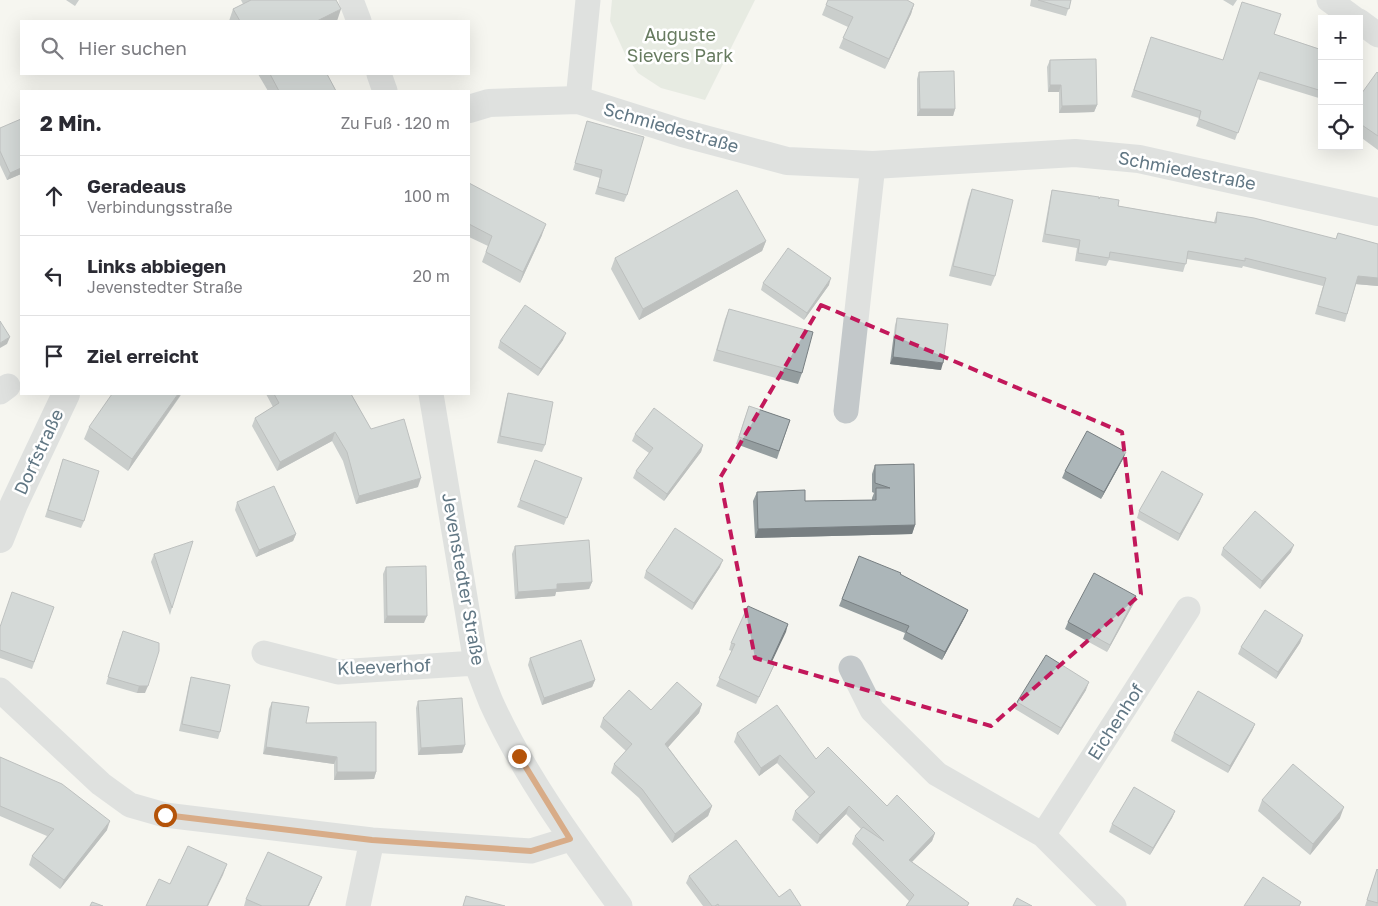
<!DOCTYPE html>
<html lang="de">
<head>
<meta charset="utf-8">
<style>
	body { margin:0; font-family:"Golos Text",sans-serif; background:#f2f2f3; color:#2b2b33 }
	.controls { position:absolute; right:15px; top:15px; display:grid; overflow:hidden; border-radius:0px; box-shadow:0 5px 20px #0002 }
	.controls button { width:45px; height:45px; display:grid; place-items:center; padding:0; border:0; border-bottom:1px solid #e1e1e2; background:#fff; color:#2b2b33; font:25px sans-serif }
	.stop { position:absolute; width:15px; height:15px; margin:-11px; border:4px solid #b45309; border-radius:50%; background:#fff }
	.stop.end { background:#b45309; border-color:#fff; box-shadow:0 1px 5px #0008 }
	.list { margin:0; padding:0; list-style:none }
	h2 { display:flex; justify-content:space-between; align-items:center; height:65px; margin:0; padding:0 20px; font-size:21px }
	h2 small { font-size:16px; font-weight:400; color:#7c7c81 }
	.list li { display:grid; grid-template-columns:32px 1fr auto; gap:15px; align-items:center; box-sizing:border-box; height:80px; padding:0 20px; border-top:1px solid #e1e1e2 }
	.list b { display:block; font-size:19px; white-space:nowrap }
	.list p { margin:0; font-size:16px; white-space:nowrap; color:#7c7c81 }
	.list em { font-size:16px; font-style:normal; color:#7c7c81 }
	.icon { flex:none; width:28px; height:28px; fill:none; stroke:currentColor; stroke-width:2; stroke-linecap:round; stroke-linejoin:round }
	.map { position:relative; flex:none; width:1378px; height:906px; overflow:hidden }
	.search { position:absolute; background:#fff; box-shadow:0 5px 20px #0002; left:20px; top:20px; width:450px; height:55px; display:flex; align-items:center; gap:12px; box-sizing:border-box; padding:0 18px; border-radius:0px; color:#7c7c81; font-size:19px }
	.panel { position:absolute; background:#fff; box-shadow:0 5px 20px #0002; left:20px; top:90px; width:450px; height:305px; border-radius:0px }
	.map>svg:first-child { display:block }
	.green { fill:#d6ddd1 }
	.lines { fill:none; stroke-linecap:round; stroke-linejoin:round }
	.minor { stroke:#c3c8ca; stroke-width:25 }
	.tertiary { stroke:#c3c8ca; stroke-width:28 }
	.wall { fill:#949d9f }
	.shaded-wall { fill:#787f82 }
	.building { fill:#acb6b9; stroke:#787f82 }
	.route { stroke:#b45309; stroke-width:6 }
	.marked { fill:none; stroke:#c2185b; stroke-width:4; stroke-dasharray:10 6; stroke-linejoin:round }
	.labels { text-anchor:middle; stroke-width:5; stroke-linejoin:round; paint-order:stroke }
	.park-label { font-size:18px; fill:#677b60; stroke:#fff }
	.street-label { font-size:18px; fill:#617784; stroke:#fff }
</style>
</head>
<body>
<div class="map">
<svg width="1378" height="906" viewBox="0 0 1378 906">
	<rect width="100%" height="100%" fill="#f5f5f0"/>
	<!-- green -->
	<path class="green" d="M612,0H755L705,100L661,88L638,73L625,54L610,21Z"/>
	<g class="lines">
		<!-- minor -->
		<path class="minor" d="M351,0L359,21
			M1329,0L1355,19
			M1359,21L1378,35
			M379,74L385,91
			M578,100L588,0
			M0,392L8,386
			M431,394L476,663C481,676 486,690 491,702C524,775 573,842 620,906
			M846,411L873,165
			M264,653L338,672L476,663
			M851,668L872,710L937,774L1043,835L1114,906
			M0,690L101,784L130,805L165,815L372,840L531,851L570,839
			M1043,835L1188,609
			M358,906L372,840"/>
		<!-- tertiary -->
		<path class="tertiary" d="M469,109L489,103L578,100L682,133L787,161L873,165L1075,153L1139,159L1378,212
			M0,539L14,504L66,394"/>
	</g>
	<!-- wall -->
	<path class="wall" d="M66,0H79L75,6Z
		M241,0H336L337,21H229L233,9L243,4Z
		M1031,0H1071L1066,16L1030,6Z
		M1223,0H1237L1233,6Z
		M914,4L911,14L885,69L839,48L848,27L822,15L826,5Z
		M1274,34L1322,50V99L1257,79L1235,140L1196,126L1199,118L1131,97L1148,45L1223,60Z
		M1050,60L1097,105L1094,112L1059,113V92H1048L1047,67Z
		M919,72L955,109L953,116H917V79Z
		M1378,73V150L1359,136V97Z
		M258,74H327L336,91H268Z
		M587,121L627,195L624,202L595,194L600,178L573,170Z
		M0,128L21,174L7,180L0,165Z
		M469,183L542,235L520,283L482,262L488,246L469,237Z
		M972,189L995,276L991,286L949,276L968,200Z
		M1052,190L1118,206L1214,222L1217,212L1336,239L1338,233L1378,244V286L1356,284L1345,322L1315,314L1323,286L1243,266L1242,268L1187,259L1183,272L1109,260L1106,266L1075,261L1077,248L1042,242L1050,198Z
		M766,241L762,251L639,320L611,269L615,258Z
		M763,283L829,285L804,320L761,290Z
		M729,309L802,373L798,384L713,361L725,319Z
		M897,318L941,370L890,364L895,325Z
		M563,340L538,376L498,348L500,341Z
		M508,393L545,445L542,452L497,443L506,400Z
		M266,394H351L371,429L418,487L356,504L343,461L332,441L277,471L252,426L255,418L273,407Z
		M181,395L128,471L84,439L89,427Z
		M749,406L790,420L777,459L736,444Z
		M635,434L703,445L701,452L664,501L633,478L636,471L649,453L632,441Z
		M63,459L84,521L81,528L45,517Z
		M1123,459L1101,499L1062,478L1065,471Z
		M875,465L915,525L912,534L755,538L753,501L757,492L805,501L872,500V498L874,493L872,492V474Z
		M582,478L564,525L517,507L520,500Z
		M1200,501L1178,541L1137,518L1139,511Z
		M237,502L296,534L293,541L256,557L235,510Z
		M515,546L592,582L589,589L556,592L555,596L515,599L512,554Z
		M1223,548L1291,552L1260,589L1221,555Z
		M154,554L172,608L170,615L151,562Z
		M859,556L968,610L965,617L942,660L903,639L905,633L839,606Z
		M386,567L424,623H384L383,574Z
		M720,567L692,610L644,578L646,571Z
		M1136,596L1134,603L1107,652L1065,629L1068,622Z
		M54,607L32,669L0,658V627Z
		M788,624L772,661L775,663L772,670L756,704L716,686L732,651L729,650L731,643Z
		M1303,635L1300,643L1276,679L1238,654L1241,647Z
		M120,638L145,693H137L106,684Z
		M530,658L595,680L592,687L542,705L528,665Z
		M191,677L220,732L218,739L179,731L189,684Z
		M1086,690L1058,735L1015,709L1017,702Z
		M418,701L465,745L462,753L418,755L416,708Z
		M272,702L306,723L376,772L374,779L334,780V764L263,754L269,709Z
		M702,704L699,713L668,747L712,806L708,816L672,843L639,798L611,773L614,764L626,751L600,727L603,718L651,710Z
		M1255,724L1252,731L1228,773L1171,741L1174,733Z
		M737,733L816,759L887,806L935,833L932,841L912,862L969,903L968,906H906L909,901L852,844L855,836L861,829L846,814L817,844L792,820L795,811L809,797L777,763L759,776L734,742Z
		M0,757L107,830L60,889L29,865L32,856L47,836L0,816Z
		M1262,800L1340,818L1310,855L1258,811Z
		M1175,811L1172,818L1150,855L1109,832L1112,824Z
		M1377,869L1378,870V906H1365Z
		M689,876L779,897L801,906H703L686,883Z
		M319,884L309,906H244L246,899Z"/>
	<!-- shaded-wall -->
	<path class="shaded-wall" d="M914,4L911,14L885,69L889,59Z
		M341,9L337,21H317Z
		M1050,85H1061L1059,92H1048Z
		M1097,105L1094,112L1059,113L1062,106Z
		M920,109H955L953,116H917Z
		M21,168V174L7,180L10,173Z
		M546,224L542,235L520,283L523,272Z
		M766,241L762,251L639,320L643,309Z
		M1358,276L1378,278V286L1355,284Z
		M831,278L829,285L804,320L807,313Z
		M566,333L563,340L538,376L541,369Z
		M10,337L7,344L0,348V343Z
		M893,357L943,363L941,370L890,364Z
		M178,394H181L128,471L132,459Z
		M335,432L332,441L277,471L280,462Z
		M703,445L701,452L664,501L667,494Z
		M1126,452L1123,459L1101,499L1104,492Z
		M421,478L418,487L356,504L359,496Z
		M1203,494L1200,501L1178,541L1180,534Z
		M915,525L912,534L755,538L758,529Z
		M296,534L293,541L256,557L259,550Z
		M1294,545L1291,552L1260,589L1262,581Z
		M723,560L720,567L692,610L694,603Z
		M592,582L589,589L556,592L555,596L515,599L518,592L557,584Z
		M1136,596L1134,603L1107,652L1110,645Z
		M968,610L965,617L942,660L945,652Z
		M387,616H427L424,623H384Z
		M788,624L786,632L769,668L771,661Z
		M1303,635L1300,643L1276,679L1278,672Z
		M595,680L592,687L542,705L544,698Z
		M1089,682L1086,690L1058,735L1061,728Z
		M139,686H148L145,693H137Z
		M702,704L699,713L662,754L665,744Z
		M1255,724L1252,731L1228,773L1230,766Z
		M465,745L462,753L418,755L421,748Z
		M266,747L337,757L334,764L263,754Z
		M780,755L777,763L759,776L761,768Z
		M337,772H376L374,779L334,780Z
		M712,806L708,816L672,843L675,834Z
		M849,806L846,814L817,844L820,835Z
		M1344,807L1340,818L1310,855L1313,844Z
		M1175,811L1172,818L1150,855L1153,848Z
		M110,821L107,830L60,889L64,880Z
		M935,833L932,841L906,868L909,860Z
		M227,864L223,875L208,906H207Z
		M322,877L319,884L309,906H308Z"/>
	<!-- building -->
	<path class="building" d="M251,0H336L341,9L317,21H240L233,9Z
		M828,0H907L914,4L889,59L843,38L853,17L826,5Z
		M1038,0H1071L1069,9Z
		M1242,2L1281,14L1274,34L1322,50V91L1260,72L1238,133L1199,119L1201,111L1134,90L1151,37L1223,60Z
		M1096,59L1097,105L1062,106L1061,85H1050V60Z
		M954,71L955,109H920L919,72Z
		M1377,72L1378,73V136L1359,123V97Z
		M270,74H327L336,91H279Z
		M21,119V168L10,173L0,151V128Z
		M587,121L644,137L627,195L598,187L602,170L575,163Z
		M469,183L546,224L523,272L486,252L492,236L469,224Z
		M972,189L1013,200L995,276L953,266Z
		M737,190L766,241L643,309L615,258Z
		M1052,190L1099,197V199L1100,197L1119,200L1118,206L1216,223L1217,212L1254,218L1336,239L1338,233L1378,244V278L1358,276L1347,314L1318,306L1326,278L1245,258V261L1188,251L1186,264L1110,252L1109,258L1078,253L1080,240L1045,234Z
		M788,248L831,278L807,313L763,283Z
		M525,305L566,333L541,369L500,341Z
		M729,309L813,332L802,373L717,350Z
		M897,318L948,324L943,363L893,357Z
		M0,321L10,337L0,343Z
		M508,393L553,402L545,445L500,436Z
		M112,394H178L132,459L89,427Z
		M274,394H351L371,429L404,419L421,478L359,496L347,452L335,432L280,462L255,418L279,403Z
		M749,406L790,420L779,451L739,437Z
		M654,408L703,445L667,494L636,471L653,448L635,434Z
		M1087,431L1126,452L1104,492L1065,471Z
		M63,459L99,471L84,521L48,510Z
		M535,460L582,478L567,518L520,500Z
		M914,464L915,525L758,529L757,492L805,490V501L876,500V488H890L875,483V465Z
		M1162,471L1203,494L1180,534L1139,511Z
		M274,486L296,534L259,550L237,502Z
		M1255,511L1294,545L1262,581L1223,548Z
		M675,528L723,560L694,603L646,571Z
		M589,540L592,582L557,584V589L518,592L515,546Z
		M193,541L172,608L154,554Z
		M859,556L901,573L900,574L968,610L945,652L906,632L909,626L842,599Z
		M426,566L427,616H387L386,567Z
		M1094,573L1136,596L1110,645L1068,622Z
		M12,592L54,607L34,662L0,650V627Z
		M748,606L788,624L771,661L775,663L759,697L719,678L735,644L731,643Z
		M1265,610L1303,635L1278,672L1241,647Z
		M123,631L159,643V651L148,686H139L108,677Z
		M581,640L595,680L544,698L530,658Z
		M1046,655L1089,682L1061,728L1017,702Z
		M191,677L230,685L220,732L182,724Z
		M677,682L702,704L665,744L712,806L675,834L642,789L614,764L632,744L603,718L629,690L651,710Z
		M1198,691L1255,724L1230,766L1174,733Z
		M462,698L465,745L421,748L418,701Z
		M272,702L309,707L306,723L376,722V772H337V757L266,747Z
		M777,705L816,759L828,747L887,806L897,795L935,833L909,860L969,903L967,906H906L914,895L855,836L863,827L884,841L849,806L820,835L795,811L815,792L780,755L761,768L737,733Z
		M0,757L62,784L110,821L64,880L32,856L54,829L0,806Z
		M1293,764L1344,807L1313,844L1262,800Z
		M1134,787L1175,811L1153,848L1112,824Z
		M736,840L779,897L790,889L801,906H719L718,904L715,906H712L689,876Z
		M188,846L227,864L207,906H146L159,879L170,884Z
		M268,852L322,877L308,906H262L246,899Z
		M1377,869L1378,870V903L1367,900Z
		M1263,877L1301,902L1299,906H1244Z
		M466,896L505,906H463Z
		M1017,898L1032,906H1013Z
		M92,902L103,906H90Z"/>
	<g class="lines">
		<!-- route -->
		<path class="route" d="M165,815L372,840L531,851L570,839L519,756"/>
	</g>
	<!-- marked area -->
	<path d="M0 0H1378V906H0ZM821,305L1122,432L1141,594L991,726L755,658L720,478Z" fill="#f5f5f0" fill-opacity=".55" fill-rule="evenodd"/>
	<path class="marked" d="M821,305L1122,432L1141,594L991,726L755,658L720,478Z"/>
	<g class="labels">
		<!-- park labels -->
		<g class="park-label">
			<text x="680" y="41">Auguste<tspan x="680" dy="21">Sievers Park</tspan></text>
		</g>
		<!-- street labels -->
		<g class="street-label">
			<text transform="translate(671 128) rotate(16)" y="6">Schmiedestraße</text>
			<text transform="translate(1187 171) rotate(11)" y="6">Schmiedestraße</text>
			<text transform="translate(39 452) rotate(-65)" y="6">Dorfstraße</text>
			<text transform="translate(463 579) rotate(80)" y="6">Jevenstedter Straße</text>
			<text transform="translate(384 667) rotate(-2)" y="6">Kleeverhof</text>
			<text transform="translate(1116 722) rotate(-57)" y="6">Eichenhof</text>
		</g>
	</g>
</svg>
<div class="controls">
<button>+</button>
<button>−</button>
<button><svg class="icon" aria-label="locate" viewBox="0 0 24 24"><circle cx="12" cy="12" r="6"/><path d="M12 2v4M12 18v4M2 12h4M18 12h4"/></svg></button>
</div>
<div class="stop" style="left:165px;top:815px"></div>
<div class="stop end" style="left:519px;top:756px"></div>
<div class="search"><svg class="icon" aria-label="search" viewBox="0 0 24 24"><circle cx="10" cy="10" r="6"/><path d="M15 15l6 6"/></svg>Hier suchen</div>
<section class="panel">
<h2>2 Min.<small>Zu Fuß · 120 m</small></h2>
<ul class="list">
<li><svg class="icon" aria-label="ahead" viewBox="0 0 24 24"><path d="M12 20V5M6 11l6-6 6 6"/></svg><div><b>Geradeaus</b><p>Verbindungsstraße</p></div><em>100 m</em></li>
<li><svg class="icon" aria-label="left" viewBox="0 0 24 24"><path d="M17 20v-9H6M10 6l-5 5 5 5"/></svg><div><b>Links abbiegen</b><p>Jevenstedter Straße</p></div><em>20 m</em></li>
<li><svg class="icon" aria-label="arrive" viewBox="0 0 24 24"><path d="M6 21V4h12l-3 4 3 4H6"/></svg><div><b>Ziel erreicht</b></div></li>
</ul>
</section>
</div>
</body>
</html>
